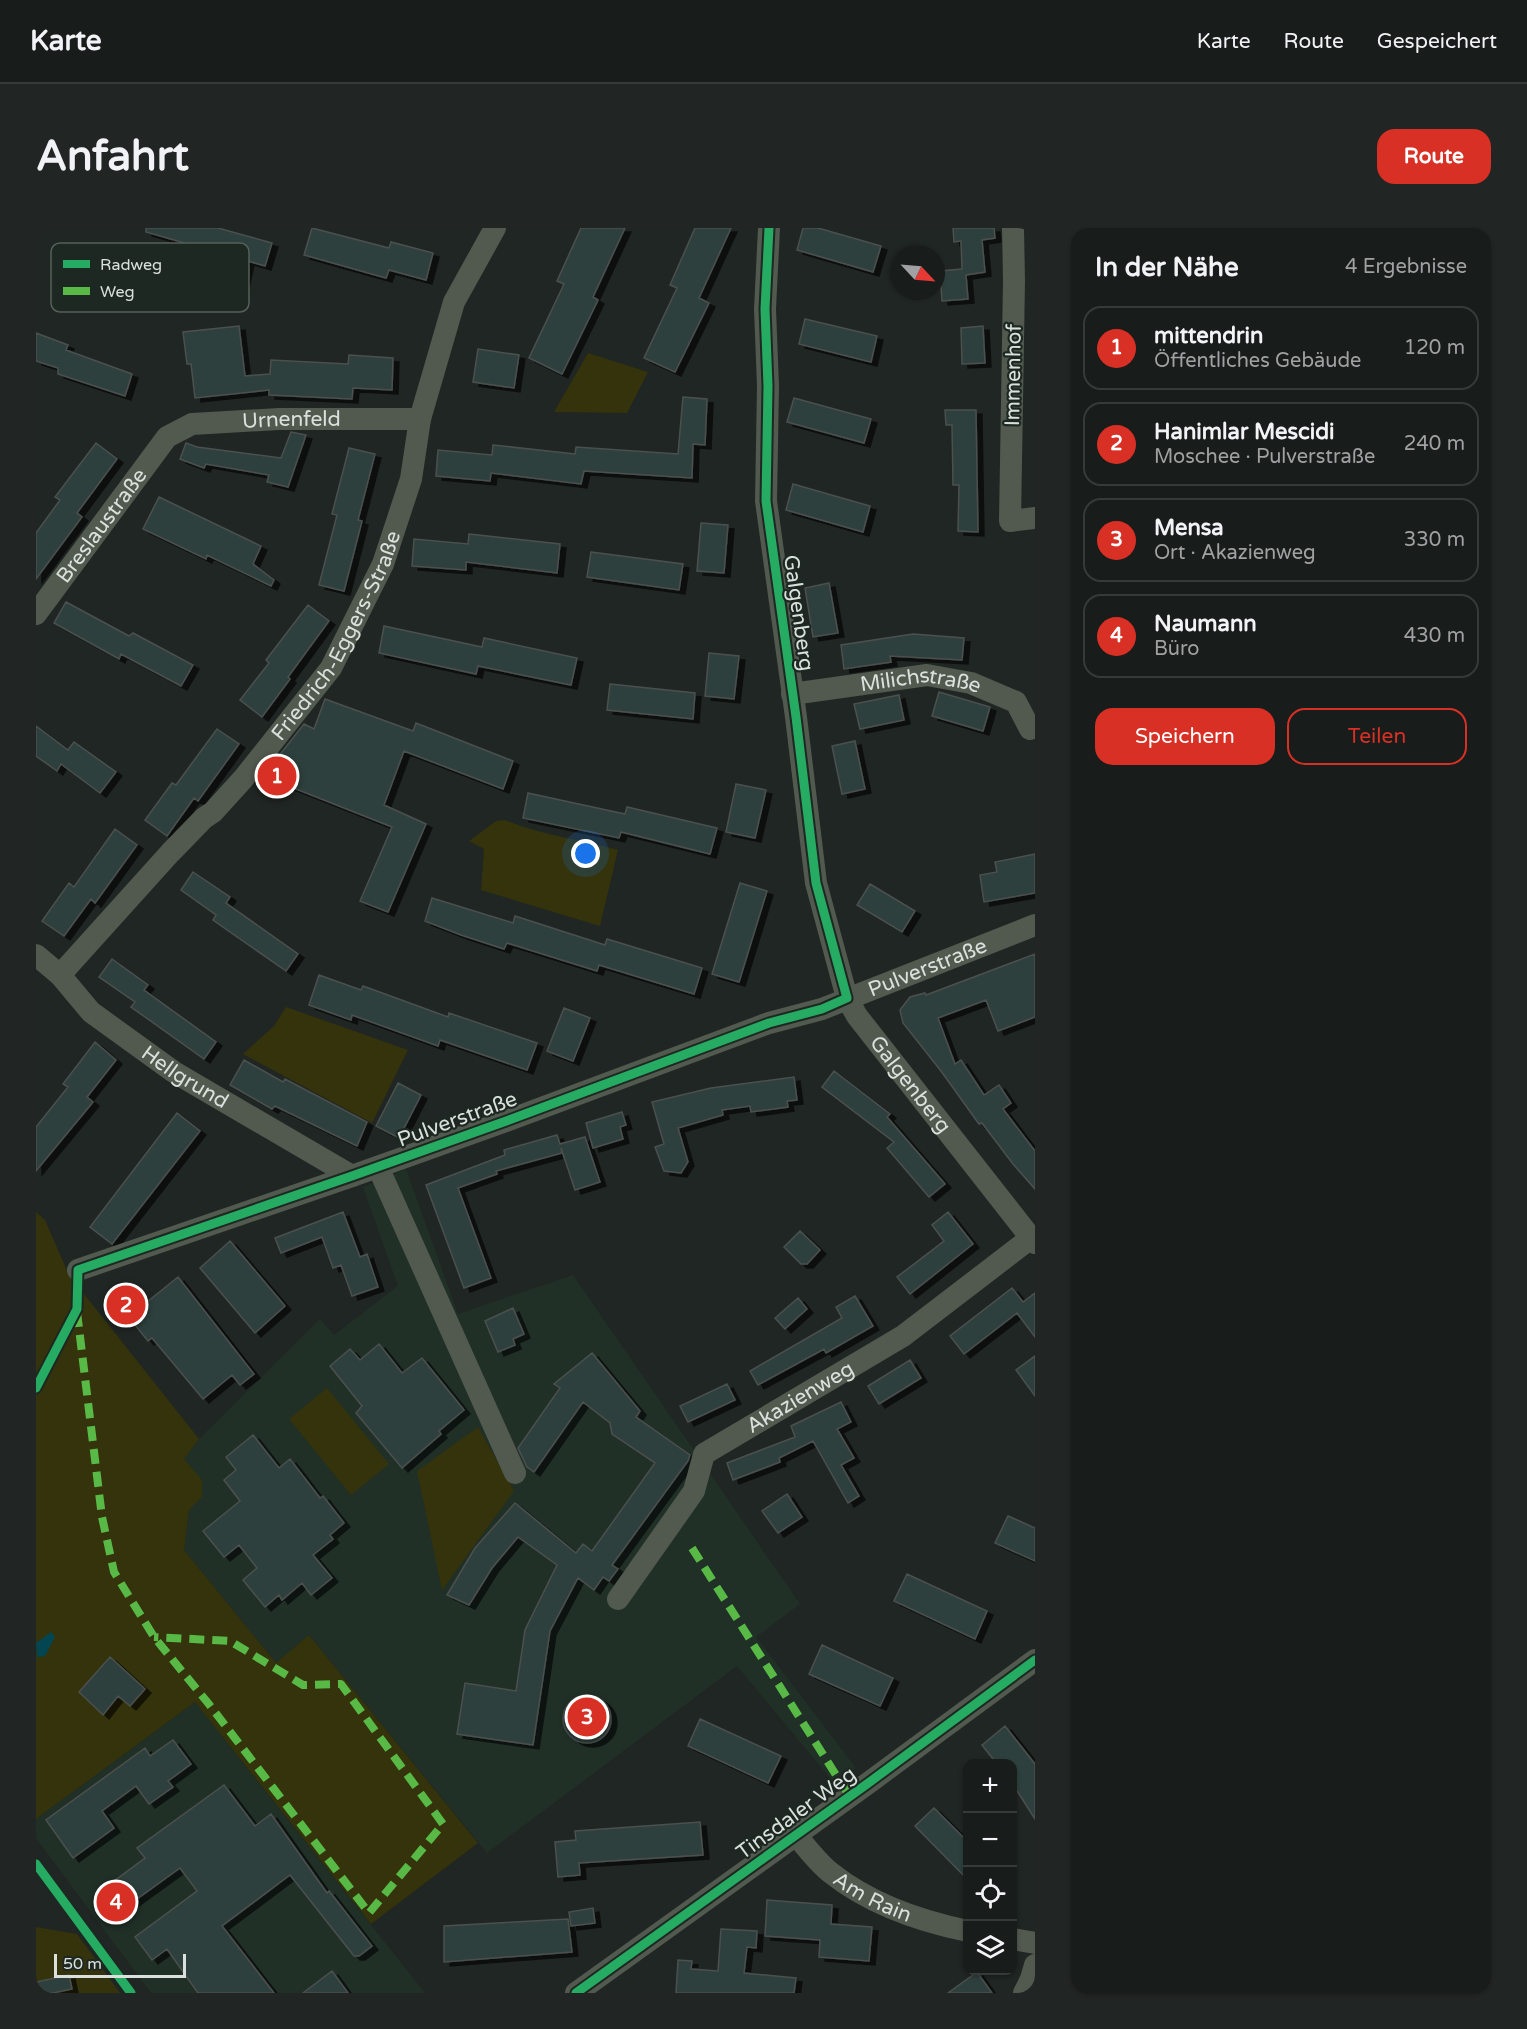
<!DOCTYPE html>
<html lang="de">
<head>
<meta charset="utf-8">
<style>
	body { margin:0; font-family:"Varela Round",sans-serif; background:#212523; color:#f1f3f6 }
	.controls { position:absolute; right:18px; bottom:18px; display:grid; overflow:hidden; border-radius:12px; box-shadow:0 2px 4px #0004 }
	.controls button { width:54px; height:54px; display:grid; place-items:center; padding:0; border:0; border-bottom:2px solid #363a39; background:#181c1a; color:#f1f3f6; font:30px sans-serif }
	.compass { position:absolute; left:855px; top:18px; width:54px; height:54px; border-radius:50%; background:#181c1a; box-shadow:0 2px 4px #0004; rotate:116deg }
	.scale { position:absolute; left:18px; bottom:15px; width:132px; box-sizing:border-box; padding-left:6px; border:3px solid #dae1dd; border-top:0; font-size:16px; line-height:21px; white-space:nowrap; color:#dae1dd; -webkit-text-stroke:4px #1e2822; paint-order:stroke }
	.you { position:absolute; left:550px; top:626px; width:21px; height:21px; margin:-15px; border:4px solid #fff; border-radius:50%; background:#1a73e8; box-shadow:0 0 0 9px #1a73e833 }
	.badge { display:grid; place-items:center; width:39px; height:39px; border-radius:50%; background:#d93025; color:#fff; font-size:20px; font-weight:700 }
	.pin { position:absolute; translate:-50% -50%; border:3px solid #fff; box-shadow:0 2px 6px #0006 }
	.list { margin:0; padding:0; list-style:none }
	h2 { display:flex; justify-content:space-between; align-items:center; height:78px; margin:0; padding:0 24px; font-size:26px }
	h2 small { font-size:20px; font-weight:400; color:#9fa1a2 }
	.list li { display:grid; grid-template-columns:39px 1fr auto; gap:18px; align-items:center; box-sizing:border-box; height:84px; margin:0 12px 12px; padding:0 12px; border:2px solid #363a39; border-radius:18px }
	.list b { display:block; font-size:22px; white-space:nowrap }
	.list p { margin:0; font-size:20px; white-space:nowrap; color:#9fa1a2 }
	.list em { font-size:20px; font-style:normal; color:#9fa1a2 }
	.actions { display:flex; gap:12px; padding:18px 24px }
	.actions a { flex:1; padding:14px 0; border:2px solid #d93025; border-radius:18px; text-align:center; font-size:21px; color:#d93025 }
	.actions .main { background:#d93025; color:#fff }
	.icon { flex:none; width:33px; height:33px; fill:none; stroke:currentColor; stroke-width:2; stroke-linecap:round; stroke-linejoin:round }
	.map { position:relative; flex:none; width:999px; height:1765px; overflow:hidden; border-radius:18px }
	header { display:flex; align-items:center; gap:36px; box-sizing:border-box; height:84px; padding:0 30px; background:#181c1a; border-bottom:2px solid #363a39 }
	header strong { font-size:28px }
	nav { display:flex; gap:33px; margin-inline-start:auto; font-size:21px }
	.intro { display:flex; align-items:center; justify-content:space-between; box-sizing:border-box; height:144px; padding:0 36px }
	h1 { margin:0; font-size:42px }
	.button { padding:15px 27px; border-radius:18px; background:#d93025; color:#fff; font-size:21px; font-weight:700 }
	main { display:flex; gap:36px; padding:0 36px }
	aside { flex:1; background:#181c1a; border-radius:18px; box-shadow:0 2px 4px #0004 }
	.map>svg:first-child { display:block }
	.built { fill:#203027 }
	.green { fill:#34330b }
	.water { fill:#034651 }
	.building { fill:#2f3f3c; stroke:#4b504e; stroke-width:1.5; filter:url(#shadow) }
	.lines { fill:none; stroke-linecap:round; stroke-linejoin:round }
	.minor { stroke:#52594f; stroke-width:22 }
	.quiet { stroke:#58b947; stroke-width:8; stroke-dasharray:15 8; stroke-linecap:butt }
	.cycleway-casing { stroke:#1e2822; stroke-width:13 }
	.cycleway { stroke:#26ab63; stroke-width:9 }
	.labels { text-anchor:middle; stroke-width:4.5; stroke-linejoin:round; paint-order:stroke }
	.street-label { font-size:21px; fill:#dae1dd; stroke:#1e2822 }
	.key { fill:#1e2822; stroke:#56605a; stroke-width:1.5 }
	.key-label { font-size:16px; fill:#dae1dd }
</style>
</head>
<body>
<header>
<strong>Karte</strong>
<nav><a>Karte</a><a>Route</a><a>Gespeichert</a></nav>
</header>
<div class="intro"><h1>Anfahrt</h1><a class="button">Route</a></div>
<main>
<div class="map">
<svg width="999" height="1765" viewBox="0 0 999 1765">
	<defs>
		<filter id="shadow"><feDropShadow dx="6" dy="4" stdDeviation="0" flood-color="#0009"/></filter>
	</defs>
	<rect width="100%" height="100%" fill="#202623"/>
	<!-- built -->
	<path class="built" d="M370,941L422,1086L537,1047L764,1376L720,1409L820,1540L799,1556L701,1438L451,1625L273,1407L240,1435L148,1322L153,1282L166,1269L165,1252L148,1231L163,1211L284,1091L298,1107L362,1058L327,959Z
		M159,1474L389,1765H115L0,1610V1591Z"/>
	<!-- green -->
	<path class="green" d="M552,125L612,144L591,185L518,184Z
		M469,592C505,607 544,611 582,622L564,698L445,662L448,621L433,613L460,593Z
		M250,779L372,822L336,895L207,826L238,798Z
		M0,984L9,992L33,1047L163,1211L148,1231L166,1252V1269L153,1282L148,1322L240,1435L273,1407L442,1615L335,1696L159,1474L0,1591Z
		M291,1160L353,1236L315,1267L253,1191Z
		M442,1199L478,1263L406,1362L381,1243Z
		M0,1699L41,1706L84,1765H0Z"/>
	<!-- water -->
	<path class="water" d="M15,1404L19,1409L9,1428L1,1429L0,1415Z"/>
	<!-- building -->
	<path class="building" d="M110,0H182L236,15L229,38L212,33L204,70L142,57L152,16L110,4Z
		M276,0L353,20L355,14L397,25L390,52L353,42L350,50L268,27Z
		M545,0H589L557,69L562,72L526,146L493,130L528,56L521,53Z
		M659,0H695L663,70L673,75L639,144L608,130L641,60L634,57Z
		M767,0H782L845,18L837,44L761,22Z
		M917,0H958L959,10L946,12L949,44L930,47L932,71L906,73L904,43L926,41L925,13L918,14Z
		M769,91L841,108L835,134L763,116Z
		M203,98L209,148L234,146L235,132L312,136L313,127L357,130L356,162L317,160L316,171L233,167V162L159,170L155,136H151L147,104Z
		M947,98L949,135L926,136L925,100Z
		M0,105L32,117L30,122L96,146L89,168L22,146V140L0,133Z
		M442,121L483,127L478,160L437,154Z
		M647,169L671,171L669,217L657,216L656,250L548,243L545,256L455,245L454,253L400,248L402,222L456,227L457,217L539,226L540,219L642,226Z
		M758,170L835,191L828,215L751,194Z
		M909,182H940L942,304L922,303L923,257H917L916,197H910Z
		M255,204L270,207L252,259L231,254L233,247L170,236L168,240L144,231L150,215L161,219L245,230Z
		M60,215L81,231L41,285L46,289L0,351V305L24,272L19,269Z
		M313,220L339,226L322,292L326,293L308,363L283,357L301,287L296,286Z
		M757,256L834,278L827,304L750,282Z
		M123,269L225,318L217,336L238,352L235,358L171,327L170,331L107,301Z
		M665,295L692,297L688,345L661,343Z
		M433,306L524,316L521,345L430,334V342L376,338L378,311L432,316Z
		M555,324L647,336L643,362L551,349Z
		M793,355L802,405L777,409L769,360Z
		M30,374L93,408L97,405L157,437L145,458L85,426L83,431L18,395Z
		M272,377L293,393L252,449L254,451L226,489L204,472L233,435L230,432Z
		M348,398L446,419L448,410L541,430L535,457L442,438L440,446L343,425Z
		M877,406L928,410L926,432L854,428L855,434L808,441L805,417Z
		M673,425L703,428L698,471L669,468Z
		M574,456L659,465L657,491L571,482Z
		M903,464L954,479L947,503L896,488Z
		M863,467L868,492L824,501L818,476Z
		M289,471L377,503L380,495L477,533L467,561L368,523L348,577L390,596L352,684L324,673L356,599L227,548L268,496L278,501Z
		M0,498L32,522L38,514L80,544L64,565L25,536L21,543L0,528Z
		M181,501L203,516L162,573L158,570L131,608L109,592L136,555L140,557Z
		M819,513L829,561L806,566L796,518Z
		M700,556L730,562L719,610L690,604Z
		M492,565L589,586L591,579L681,600L674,626L585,604L583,610L487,590Z
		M79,601L101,617L59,675L55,671L28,708L6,693L33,655L38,659Z
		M999,626V665L948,674L944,647L961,644L959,634Z
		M157,644L194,669L190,675L262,726L250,743L177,692L180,687L145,662Z
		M704,655L731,663L703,754L676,746Z
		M834,656L879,683L866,704L821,677Z
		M396,670L477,695L479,688L569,717L571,711L666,740L658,766L563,737L561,743L471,715L468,721L425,707L389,693Z
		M999,726V789L962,803L950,772L902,790L919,836L925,832L948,867L963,857L975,875L967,881L999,923V961L977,936L946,895L943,896L905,843L867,795L864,782L874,769L889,765L890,767Z
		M76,731L112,757L108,762L180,814L168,831L95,779L99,774L63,749Z
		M283,747L325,762L327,758L412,789L413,785L501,815L491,842L404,812L402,818L316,787L315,792L273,777Z
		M528,780L554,790L537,833L511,823Z
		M59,814L80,832L51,869L57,874L0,943V899L32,859L27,856Z
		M208,832L247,854L249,851L331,894L321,918L239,878L236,881L194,857Z
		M798,843L854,886L851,889L909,956L893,969L851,920L858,914L786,859Z
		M758,849L761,872L751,873L752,879L715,884L714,878L686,882L687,887L642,900L652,934L645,945L628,943L619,919L628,916L616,874L675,860Z
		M362,855L385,867L363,910L340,898Z
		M586,884L590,897L584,899L587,911L557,920L550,895Z
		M141,885L164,903L76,1016L54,999Z
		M521,907L524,916L549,909L564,954L539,962L525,920L526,925L460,943L461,946L422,960L455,1050L428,1060L390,957L469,927L468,922Z
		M307,984L324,1029L331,1026L342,1059L316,1068L305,1037L297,1040L286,1009L245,1025L239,1010Z
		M912,984L937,1016L874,1066L861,1049L908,1013L896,997Z
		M764,1003L784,1022L771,1036H765L748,1019Z
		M194,1013L249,1078L219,1105L164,1040Z
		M142,1049L218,1146L204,1157L196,1147L167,1171L116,1110L112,1113L74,1066L97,1057L111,1074Z
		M976,1060L987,1074L999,1065V1109L981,1085L928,1126L914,1108Z
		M819,1068L837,1098L790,1125L788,1121L722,1157L714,1143L806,1090L800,1079Z
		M762,1070L771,1081L749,1101L739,1090Z
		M477,1080L488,1106L477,1111L479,1117L462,1124L449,1093Z
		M343,1116L366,1145L386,1130L428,1182L403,1203L405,1206L366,1240L320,1185L326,1178L294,1138L314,1121L324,1132Z
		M556,1125L604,1183L600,1189L654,1227L652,1233L576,1337L582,1341L573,1353L567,1349L558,1362L542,1350L514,1403L497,1517L421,1506L429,1455L480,1463L489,1402L521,1337L482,1309L456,1340L433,1377L411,1367L439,1320L479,1275L540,1325L547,1316L556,1323L619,1235L576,1206L574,1195L547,1174L498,1244L491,1239L482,1220L524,1160L518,1156Z
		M999,1128V1168L980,1142Z
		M874,1132L885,1150L843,1176L832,1158Z
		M691,1156L699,1172L652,1194L644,1178Z
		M805,1174L815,1194L801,1201L818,1230L805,1237L823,1268L812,1275L777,1213L743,1230L744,1234L697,1252L691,1235L759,1209L755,1198Z
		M217,1207L243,1240L254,1231L284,1270L287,1268L308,1295L294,1307L297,1311L277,1327L296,1350L275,1367L266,1355L246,1372L243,1367L229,1379L207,1352L221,1340L203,1317L188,1329L167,1303L204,1273L188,1252L200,1242L190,1229Z
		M751,1266L766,1289L742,1305L726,1283Z
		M972,1288L999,1300V1333L959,1315Z
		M871,1346L951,1383L939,1411L858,1373Z
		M786,1417L857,1450L844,1478L773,1446Z
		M74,1429L109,1461L94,1478L82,1468L67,1487L43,1464Z
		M527 1491a24 24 0 1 1 48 0a24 24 0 1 1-48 0Z
		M664,1491L745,1528L732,1555L652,1518Z
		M969,1498L999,1536V1591L976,1555V1536H961L946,1517Z
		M137,1512L155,1536L132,1553L137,1559L113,1576L100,1558L66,1583L78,1600L37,1630L10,1592L109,1520L114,1528Z
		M188,1557L219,1598L235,1586L291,1665L293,1663L336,1718L323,1728H318L254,1647L186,1698L238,1765H162L131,1721L116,1732L99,1709L161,1663L144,1640L83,1684L66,1662L109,1630L101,1620Z
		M898,1580L932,1614V1652L879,1598Z
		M664,1594L667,1627L543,1635L544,1647L522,1649L519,1614L540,1612L539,1603Z
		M731,1672L796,1677L795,1696L836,1699L833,1733L783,1729L784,1712L729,1708Z
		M557,1680L559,1695L535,1698L533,1684Z
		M532,1691L536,1724L408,1734V1698Z
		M685,1701L721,1703L720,1720L711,1719L708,1745L760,1750L758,1765H640L642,1732L656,1733L655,1741L682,1743Z
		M296,1743L312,1765H267Z
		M941,1744L956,1765H912Z
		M33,1747L36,1761L17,1765H0V1754Z"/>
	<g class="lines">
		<!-- minor -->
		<g class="minor">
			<path id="s1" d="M733,0L729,81L732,158L730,273L760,489L780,655L811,770L821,788L999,1015"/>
			<path d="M977,0L978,53L974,293L999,290"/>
			<path id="s2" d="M0,386L131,209L156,196L243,191H384"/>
			<path id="s3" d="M756,466L891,447L935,455L980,474L994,501"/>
			<path id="s4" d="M0,727L24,747L55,784L138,844L316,948"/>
			<path id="s5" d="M24,747L134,625L168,590L177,584L207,551L295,440L347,336L375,251L384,191L418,74L459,0"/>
			<path d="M342,939L479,1245"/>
			<path id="s6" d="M42,1042L316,948L473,892L733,795L786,781L999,697"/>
			<path id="s7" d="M582,1371L658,1263L668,1226L867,1108L995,1010"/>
			<path id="s8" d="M760,1607C771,1620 782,1635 795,1645C834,1676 883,1693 932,1703"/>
			<path d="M976,1711L999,1715"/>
			<path d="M540,1765L831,1556L999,1432"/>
			<path d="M988,1765L995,1751L999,1737"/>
		</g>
		<!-- quiet -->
		<path class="quiet" d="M41,1084L66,1289L78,1344L118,1409L172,1475L333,1685L407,1596L305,1456L267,1457L194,1413L118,1409
			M656,1320L814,1569"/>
		<defs>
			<path id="cycleway" d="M0,1160L41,1081L42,1042L316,948L473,892L733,795L786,781L811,770L780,655L760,489L730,273L732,158L729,81L733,0
				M0,1636L95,1765
				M540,1765L831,1556L999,1432"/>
		</defs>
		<!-- cycleway casing -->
		<use href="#cycleway" class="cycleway-casing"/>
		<!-- cycleway -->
		<use href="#cycleway" class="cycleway"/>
	</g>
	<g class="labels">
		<!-- street labels -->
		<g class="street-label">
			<text transform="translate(977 147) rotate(-89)" y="7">Immenhof</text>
			<text dy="7" stroke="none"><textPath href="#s2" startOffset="348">Urnenfeld</textPath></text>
			<text dy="7" stroke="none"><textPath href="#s2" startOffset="110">Breslaustraße</textPath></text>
			<text transform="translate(763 385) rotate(82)" y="7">Galgenberg</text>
			<text dy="7" stroke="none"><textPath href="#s5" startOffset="441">Friedrich-Eggers-Straße</textPath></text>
			<text dy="7" stroke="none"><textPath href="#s3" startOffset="130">Milichstraße</textPath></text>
			<text dy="7" stroke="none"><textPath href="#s6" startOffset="902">Pulverstraße</textPath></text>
			<text dy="7" stroke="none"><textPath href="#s4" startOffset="194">Hellgrund</textPath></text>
			<text dy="7" stroke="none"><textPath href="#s1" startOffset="885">Galgenberg</textPath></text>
			<text transform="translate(421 891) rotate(-20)" y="7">Pulverstraße</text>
			<text dy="7" stroke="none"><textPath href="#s7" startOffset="282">Akazienweg</textPath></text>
			<text transform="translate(760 1585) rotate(-36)" y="7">Tinsdaler Weg</text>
			<text dy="7" stroke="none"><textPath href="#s8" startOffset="100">Am Rain</textPath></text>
		</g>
	</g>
	<!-- legend -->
	<rect x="15" y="15" width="198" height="69" rx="9" class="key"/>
	<rect x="27" y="32" width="27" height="8" fill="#26ab63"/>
	<rect x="27" y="59" width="27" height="8" fill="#58b947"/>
	<g class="key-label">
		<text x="64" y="42">Radweg</text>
		<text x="64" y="69">Weg</text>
	</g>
</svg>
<div class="controls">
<button>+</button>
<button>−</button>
<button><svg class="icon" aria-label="locate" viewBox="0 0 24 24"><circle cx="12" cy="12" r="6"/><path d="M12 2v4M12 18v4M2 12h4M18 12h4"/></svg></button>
<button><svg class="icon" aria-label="layers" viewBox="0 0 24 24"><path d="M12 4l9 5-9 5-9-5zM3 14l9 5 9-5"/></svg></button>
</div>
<svg class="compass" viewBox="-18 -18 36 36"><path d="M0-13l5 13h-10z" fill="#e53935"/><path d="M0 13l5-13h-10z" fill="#9fa1a2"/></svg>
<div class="scale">50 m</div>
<div class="you"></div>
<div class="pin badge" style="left:241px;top:548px">1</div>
<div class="pin badge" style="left:90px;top:1077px">2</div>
<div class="pin badge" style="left:551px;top:1489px">3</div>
<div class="pin badge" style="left:80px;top:1674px">4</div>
</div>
<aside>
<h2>In der Nähe<small>4 Ergebnisse</small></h2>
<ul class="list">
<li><span class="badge">1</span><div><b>mittendrin</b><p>Öffentliches Gebäude</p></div><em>120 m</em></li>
<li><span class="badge">2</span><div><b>Hanimlar Mescidi</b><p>Moschee · Pulverstraße</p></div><em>240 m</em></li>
<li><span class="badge">3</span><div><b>Mensa</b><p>Ort · Akazienweg</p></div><em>330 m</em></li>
<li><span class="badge">4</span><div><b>Naumann</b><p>Büro</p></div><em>430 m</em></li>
</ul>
<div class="actions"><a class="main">Speichern</a><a>Teilen</a></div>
</aside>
</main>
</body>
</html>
